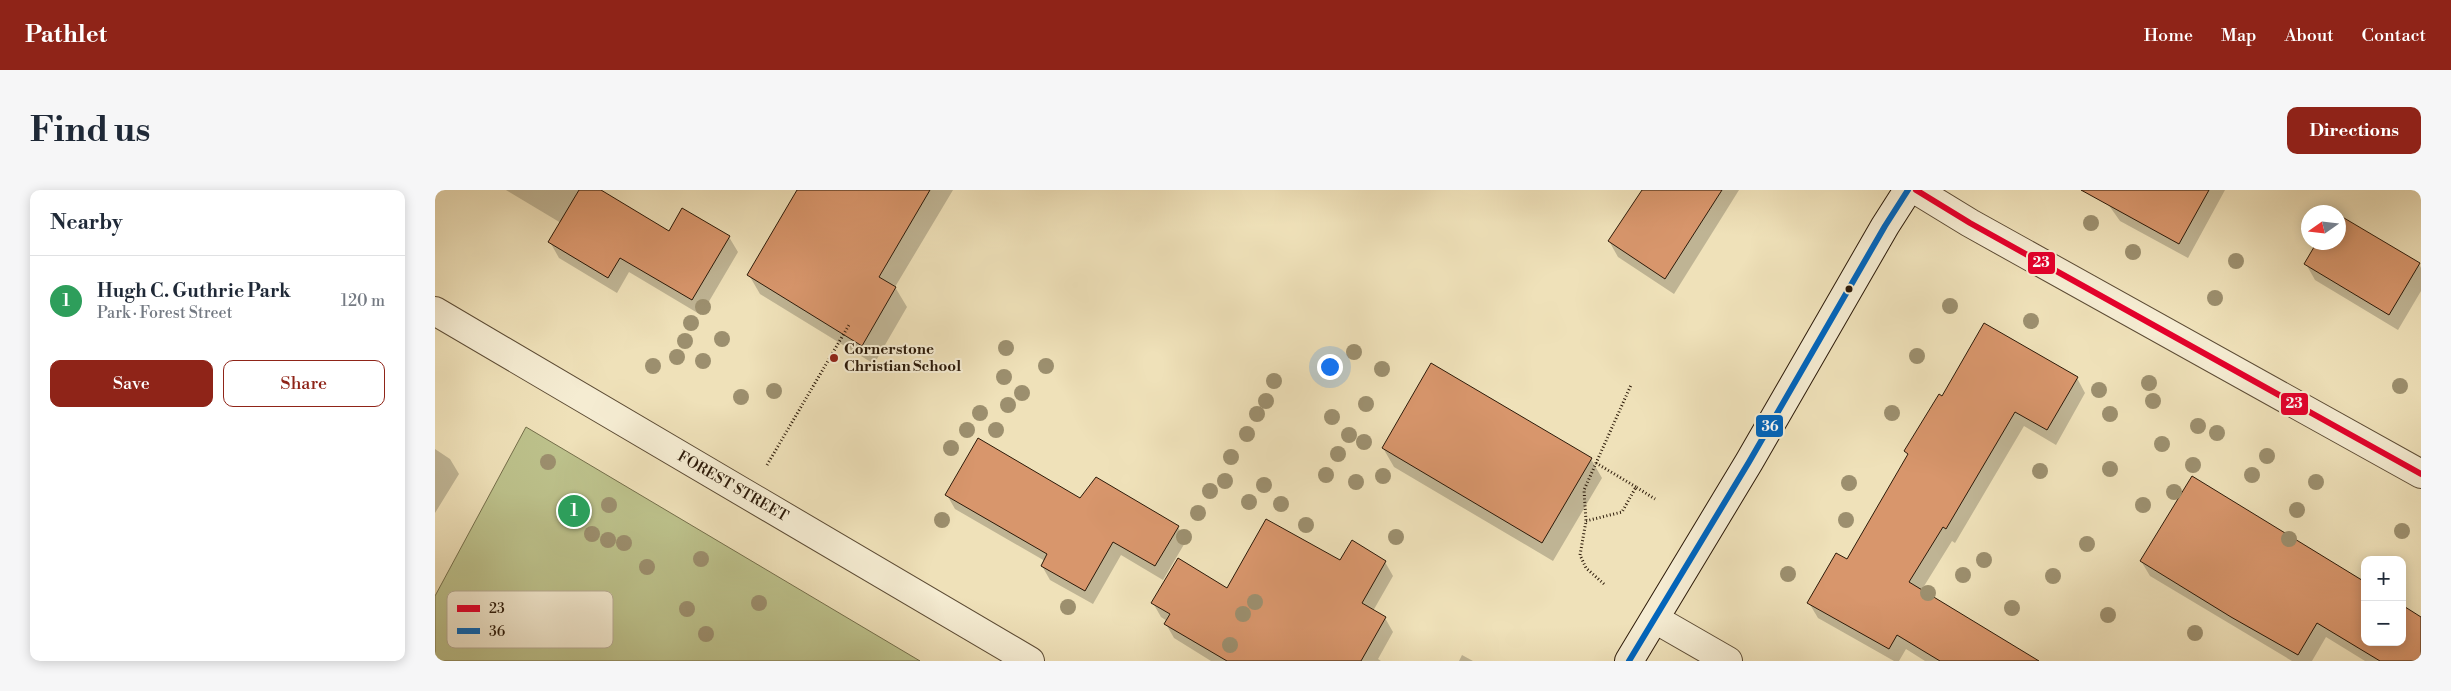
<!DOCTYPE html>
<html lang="en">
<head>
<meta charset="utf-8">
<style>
	body { margin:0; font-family:"Libre Bodoni",serif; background:#f6f6f7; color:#1f2937 }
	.controls { position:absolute; right:15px; bottom:15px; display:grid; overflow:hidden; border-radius:10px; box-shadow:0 2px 12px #0003 }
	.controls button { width:45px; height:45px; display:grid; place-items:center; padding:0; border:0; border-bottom:1px solid #e0e1e3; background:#fff; color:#1f2937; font:25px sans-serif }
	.compass { position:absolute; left:1866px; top:15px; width:45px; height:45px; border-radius:50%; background:#fff; box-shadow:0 2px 12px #0003; rotate:256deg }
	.you { position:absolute; left:894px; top:176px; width:18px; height:18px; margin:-12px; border:4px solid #fff; border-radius:50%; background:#1a73e8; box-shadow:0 0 0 8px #1a73e833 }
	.badge { display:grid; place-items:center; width:32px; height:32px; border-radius:50%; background:#8f2418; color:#fff; font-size:16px; font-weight:700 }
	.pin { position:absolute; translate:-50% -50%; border:2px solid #fff; box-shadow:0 1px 5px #0006 }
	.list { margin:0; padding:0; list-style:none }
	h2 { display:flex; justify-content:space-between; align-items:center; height:65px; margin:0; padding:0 20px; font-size:21px }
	h2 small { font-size:16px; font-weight:400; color:#747a83 }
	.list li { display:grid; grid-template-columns:32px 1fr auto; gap:15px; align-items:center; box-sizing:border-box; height:90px; padding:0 20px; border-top:1px solid #e0e1e3 }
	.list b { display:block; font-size:19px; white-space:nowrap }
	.list p { margin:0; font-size:16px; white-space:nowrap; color:#747a83 }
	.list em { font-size:16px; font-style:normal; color:#747a83 }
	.actions { display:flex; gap:10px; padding:15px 20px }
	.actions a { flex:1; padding:11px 0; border:1px solid #8f2418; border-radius:10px; text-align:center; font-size:18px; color:#8f2418 }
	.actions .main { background:#8f2418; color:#fff }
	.map { position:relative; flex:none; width:1986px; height:471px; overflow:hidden; border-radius:10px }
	header { display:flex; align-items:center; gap:30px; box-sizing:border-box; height:70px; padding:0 25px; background:#8f2418; color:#fff }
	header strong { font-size:24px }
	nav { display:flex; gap:28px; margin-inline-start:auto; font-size:18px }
	.intro { display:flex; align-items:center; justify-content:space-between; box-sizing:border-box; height:120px; padding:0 30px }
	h1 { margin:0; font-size:35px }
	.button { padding:12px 22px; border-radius:10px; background:#8f2418; color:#fff; font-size:18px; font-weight:700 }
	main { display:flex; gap:30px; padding:0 30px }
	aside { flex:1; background:#fff; border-radius:10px; box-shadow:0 2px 12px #0003 }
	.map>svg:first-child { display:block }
	.green { fill:#bdc28c; stroke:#746e4a }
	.shadow { fill:#0003 }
	.building { fill:#d8966c; stroke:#2c1a09 }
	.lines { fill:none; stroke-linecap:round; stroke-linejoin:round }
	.minor-casing { stroke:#5d4c35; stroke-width:30 }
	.secondary-casing { stroke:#2c1a09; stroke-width:30 }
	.path { stroke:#2c1a09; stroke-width:3; stroke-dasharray:1 2.5; stroke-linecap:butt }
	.minor { stroke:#f5ecd2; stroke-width:28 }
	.secondary { stroke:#f5ecd2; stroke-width:28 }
	.bus-1-casing { stroke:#f5ecd2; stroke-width:10 }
	.bus-2-casing { stroke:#f5ecd2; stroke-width:10 }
	.bus-1 { stroke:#e4002b; stroke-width:6 }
	.bus-2 { stroke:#0065bd; stroke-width:6 }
	.tree { fill:#9c8f6e }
	.bus-dot { fill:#2c1a09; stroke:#f5ecd2; stroke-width:2 }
	.poi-dot { fill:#8f2418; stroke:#f5ecd2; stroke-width:2 }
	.labels { text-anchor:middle; stroke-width:4; stroke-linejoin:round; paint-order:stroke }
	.poi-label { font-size:15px; font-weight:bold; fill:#2c1a09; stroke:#f5ecd2; text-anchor:start }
	.street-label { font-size:15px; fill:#2c1a09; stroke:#f5ecd2 }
	.key { fill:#f5ecd2; stroke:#b9ad96; stroke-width:1 }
	.key-label { font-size:14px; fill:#2c1a09 }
	.line-badge { stroke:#f5ecd2; stroke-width:2 }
	.badge-label { font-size:14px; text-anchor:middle; font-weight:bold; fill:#fff }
</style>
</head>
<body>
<header>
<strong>Pathlet</strong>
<nav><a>Home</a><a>Map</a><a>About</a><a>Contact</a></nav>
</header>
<div class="intro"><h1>Find us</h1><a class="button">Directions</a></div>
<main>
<aside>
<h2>Nearby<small></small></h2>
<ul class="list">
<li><span class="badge" style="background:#2e9e5b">1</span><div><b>Hugh C. Guthrie Park</b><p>Park · Forest Street</p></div><em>120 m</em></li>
</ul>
<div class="actions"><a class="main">Save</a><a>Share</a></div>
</aside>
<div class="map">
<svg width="1986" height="471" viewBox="0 0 1986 471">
	<rect width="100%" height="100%" fill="#efe1b9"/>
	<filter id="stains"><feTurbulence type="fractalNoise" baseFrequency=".004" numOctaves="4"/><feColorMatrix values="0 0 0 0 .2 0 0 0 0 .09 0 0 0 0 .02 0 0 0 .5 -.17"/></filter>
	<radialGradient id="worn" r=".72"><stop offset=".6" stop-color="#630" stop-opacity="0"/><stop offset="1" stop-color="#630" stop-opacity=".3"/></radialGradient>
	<!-- green -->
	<path class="green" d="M91,237L485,471H0V406Z"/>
	<!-- shadow -->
	<path class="shadow" d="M71,0H164L234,42L294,47L303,62L266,125L194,82L182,103L124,68L115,52L126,33Z
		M363,0H518L460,97L472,117L439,174L325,104L314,85Z
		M1208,0H1304L1239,104L1183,67L1174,51Z
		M1663,0H1790L1753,68L1685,31Z
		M1904,26L1984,74L1986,78V101L1963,140L1880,90L1871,74L1904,52Z
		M1642,188L1650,203L1621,255L1589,236L1520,353L1517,351L1486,401L1602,471H1490L1471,459L1464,471H1459L1383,428L1374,413L1413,371L1474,266L1471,261L1508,208Z
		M948,258L1156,269L1167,288L1118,371L959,277Z
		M0,259L15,269L24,284L0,323Z
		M1757,287L1930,452H1967L1986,428V471H1930L1891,447L1877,471H1857L1715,386L1706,371Z
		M512,305L743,337L751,351L728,390L686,365L658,414L615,390L607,376L610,371L520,319Z
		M917,352L950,372L958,386L938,421L950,428L958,442L943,469L946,471H776L739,448L731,434L732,431L726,427L718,413L793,400L905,372Z
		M1027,465L1038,471H1024Z"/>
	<!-- building -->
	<path class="building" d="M144,0H166L234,41L247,18L295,46L257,110L185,68L173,88L113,52Z
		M362,0H495L444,87L461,97L427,156L312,85Z
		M1207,0H1287L1230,89L1173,51Z
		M1646,0H1774L1744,54Z
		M1904,25L1985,73L1954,125L1869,74L1882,52H1904Z
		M1549,133L1643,187L1612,240L1580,222L1511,339L1508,337L1474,392L1604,471H1505L1462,445L1454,459L1372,413L1401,363L1412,369L1473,264L1469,261L1504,204L1507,206Z
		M996,173L1157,268L1107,353L947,258Z
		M543,248L645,308L661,287L744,336L720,376L678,352L650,401L606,376L612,364L510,305Z
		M1757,286L1930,392V452H1967V415L1986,427V471H1945L1882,433L1863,465L1796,427L1705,371Z
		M831,329L905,370L917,350L951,371L927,413L951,427L926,471H792L729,434L735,424L716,413L743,368L792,398Z"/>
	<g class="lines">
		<defs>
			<path id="minor" d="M1481,0L1535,33L1986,284
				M0,121L595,471
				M1220,429L1293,471"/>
			<path id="secondary" d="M1194,471L1314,272L1450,36L1473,0"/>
		</defs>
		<!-- minor casing -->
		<use href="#minor" class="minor-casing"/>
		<!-- secondary casing -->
		<use href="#secondary" class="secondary-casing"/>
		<!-- path -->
		<path class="path" d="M1161,273L1201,297
			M332,275L414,135
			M1151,331L1187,322L1201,297L1220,309
			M1169,394L1151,378L1145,365L1151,331L1149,300L1196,195"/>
		<!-- minor -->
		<use href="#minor" class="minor"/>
		<!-- secondary -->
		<use href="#secondary" class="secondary"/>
		<defs>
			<path id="bus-1" d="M1481,0L1535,33L1986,284"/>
			<path id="bus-2" d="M1194,471L1314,272L1450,36L1473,0"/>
		</defs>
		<!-- bus-1 casing -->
		<use href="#bus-1" class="bus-1-casing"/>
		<!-- bus-2 casing -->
		<use href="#bus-2" class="bus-2-casing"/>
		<!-- bus-1 -->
		<use href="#bus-1" class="bus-1"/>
		<!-- bus-2 -->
		<use href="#bus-2" class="bus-2"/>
	</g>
	<!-- trees -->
	<g class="tree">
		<circle cx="1656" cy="33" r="8"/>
		<circle cx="1698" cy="62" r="8"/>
		<circle cx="1801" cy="71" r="8"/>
		<circle cx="1780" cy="108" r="8"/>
		<circle cx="1515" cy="116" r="8"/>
		<circle cx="268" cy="117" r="8"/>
		<circle cx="1596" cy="131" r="8"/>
		<circle cx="256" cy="133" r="8"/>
		<circle cx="287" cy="149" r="8"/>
		<circle cx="250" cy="151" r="8"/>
		<circle cx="571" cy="158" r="8"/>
		<circle cx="919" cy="162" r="8"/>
		<circle cx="1482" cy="166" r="8"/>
		<circle cx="242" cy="167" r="8"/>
		<circle cx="268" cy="171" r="8"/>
		<circle cx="218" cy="176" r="8"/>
		<circle cx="611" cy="176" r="8"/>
		<circle cx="947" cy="179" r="8"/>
		<circle cx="569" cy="187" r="8"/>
		<circle cx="839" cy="191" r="8"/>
		<circle cx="1714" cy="193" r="8"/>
		<circle cx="1965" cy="196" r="8"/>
		<circle cx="1664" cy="200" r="8"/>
		<circle cx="339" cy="201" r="8"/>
		<circle cx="587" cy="203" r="8"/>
		<circle cx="306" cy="207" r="8"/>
		<circle cx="831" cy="211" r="8"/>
		<circle cx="1718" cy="211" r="8"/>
		<circle cx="931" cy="214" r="8"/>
		<circle cx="573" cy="215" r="8"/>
		<circle cx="545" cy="223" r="8"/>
		<circle cx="1457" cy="223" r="8"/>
		<circle cx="822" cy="224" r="8"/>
		<circle cx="1675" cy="224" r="8"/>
		<circle cx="897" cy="227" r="8"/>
		<circle cx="1763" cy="236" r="8"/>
		<circle cx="532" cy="240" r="8"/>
		<circle cx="561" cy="240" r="8"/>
		<circle cx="1782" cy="243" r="8"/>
		<circle cx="812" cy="244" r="8"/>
		<circle cx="914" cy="245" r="8"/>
		<circle cx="929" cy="252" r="8"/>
		<circle cx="1727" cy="254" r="8"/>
		<circle cx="516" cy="258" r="8"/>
		<circle cx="903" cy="264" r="8"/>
		<circle cx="1832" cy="266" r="8"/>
		<circle cx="796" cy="267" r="8"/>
		<circle cx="113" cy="272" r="8"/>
		<circle cx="1758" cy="275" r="8"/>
		<circle cx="1675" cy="279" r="8"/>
		<circle cx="1605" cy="281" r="8"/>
		<circle cx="891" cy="285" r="8"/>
		<circle cx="1817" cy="285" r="8"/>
		<circle cx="948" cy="286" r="8"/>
		<circle cx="790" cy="291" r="8"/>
		<circle cx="921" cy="292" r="8"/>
		<circle cx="1881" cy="292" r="8"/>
		<circle cx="1414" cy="293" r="8"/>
		<circle cx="829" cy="295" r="8"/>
		<circle cx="775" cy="301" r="8"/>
		<circle cx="1739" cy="302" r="8"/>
		<circle cx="814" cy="312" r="8"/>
		<circle cx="846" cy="314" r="8"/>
		<circle cx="174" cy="315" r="8"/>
		<circle cx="1708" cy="315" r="8"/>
		<circle cx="1862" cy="320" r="8"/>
		<circle cx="763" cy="323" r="8"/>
		<circle cx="507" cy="330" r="8"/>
		<circle cx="1411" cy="330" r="8"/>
		<circle cx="871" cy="335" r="8"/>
		<circle cx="1967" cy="341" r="8"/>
		<circle cx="157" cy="344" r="8"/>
		<circle cx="749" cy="347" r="8"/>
		<circle cx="961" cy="347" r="8"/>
		<circle cx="1854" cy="349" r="8"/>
		<circle cx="173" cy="350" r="8"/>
		<circle cx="189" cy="353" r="8"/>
		<circle cx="1652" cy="354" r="8"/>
		<circle cx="266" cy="369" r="8"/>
		<circle cx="1549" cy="370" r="8"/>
		<circle cx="212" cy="377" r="8"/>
		<circle cx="1353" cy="384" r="8"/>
		<circle cx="1528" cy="385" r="8"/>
		<circle cx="1618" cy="386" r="8"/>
		<circle cx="1493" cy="403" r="8"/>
		<circle cx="820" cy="412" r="8"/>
		<circle cx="324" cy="413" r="8"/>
		<circle cx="633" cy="417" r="8"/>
		<circle cx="1577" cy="418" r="8"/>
		<circle cx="252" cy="419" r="8"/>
		<circle cx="808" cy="424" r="8"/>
		<circle cx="1673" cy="425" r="8"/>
		<circle cx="1760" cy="443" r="8"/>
		<circle cx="271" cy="444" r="8"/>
		<circle cx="795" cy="455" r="8"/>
	</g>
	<!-- markers -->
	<circle class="bus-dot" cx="1414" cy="99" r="4.5"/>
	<circle class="poi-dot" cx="399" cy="168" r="5"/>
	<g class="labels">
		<!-- poi labels -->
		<g class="poi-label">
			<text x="409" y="164">Cornerstone<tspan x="409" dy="17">Christian School</tspan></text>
		</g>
		<!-- street labels -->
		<g class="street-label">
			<text transform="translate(298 296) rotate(30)" y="5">FOREST STREET</text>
		</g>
	</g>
	<!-- legend -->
	<rect x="12" y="401" width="166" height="57" rx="8" class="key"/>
	<rect x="22" y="415" width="23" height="7" fill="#e4002b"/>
	<rect x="22" y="438" width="23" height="6" fill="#0065bd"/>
	<g class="key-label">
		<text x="54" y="423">23</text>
		<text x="54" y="446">36</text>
	</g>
	<g class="line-badge">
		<rect x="1592" y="61" width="29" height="24" rx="5" fill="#e4002b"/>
		<rect x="1845" y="202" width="29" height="24" rx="5" fill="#e4002b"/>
		<rect x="1320" y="224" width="29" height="24" rx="5" fill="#0065bd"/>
	</g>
	<g class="badge-label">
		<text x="1606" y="77">23</text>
		<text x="1859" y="218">23</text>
		<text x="1335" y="241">36</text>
	</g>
	<rect width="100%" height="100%" filter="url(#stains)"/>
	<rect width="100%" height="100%" fill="url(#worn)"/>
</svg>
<div class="controls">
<button>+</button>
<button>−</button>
</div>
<svg class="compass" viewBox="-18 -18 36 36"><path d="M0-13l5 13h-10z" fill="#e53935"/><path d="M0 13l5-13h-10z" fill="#747a83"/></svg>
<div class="you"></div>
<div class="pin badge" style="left:139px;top:321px;background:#2e9e5b">1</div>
</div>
</main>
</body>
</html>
